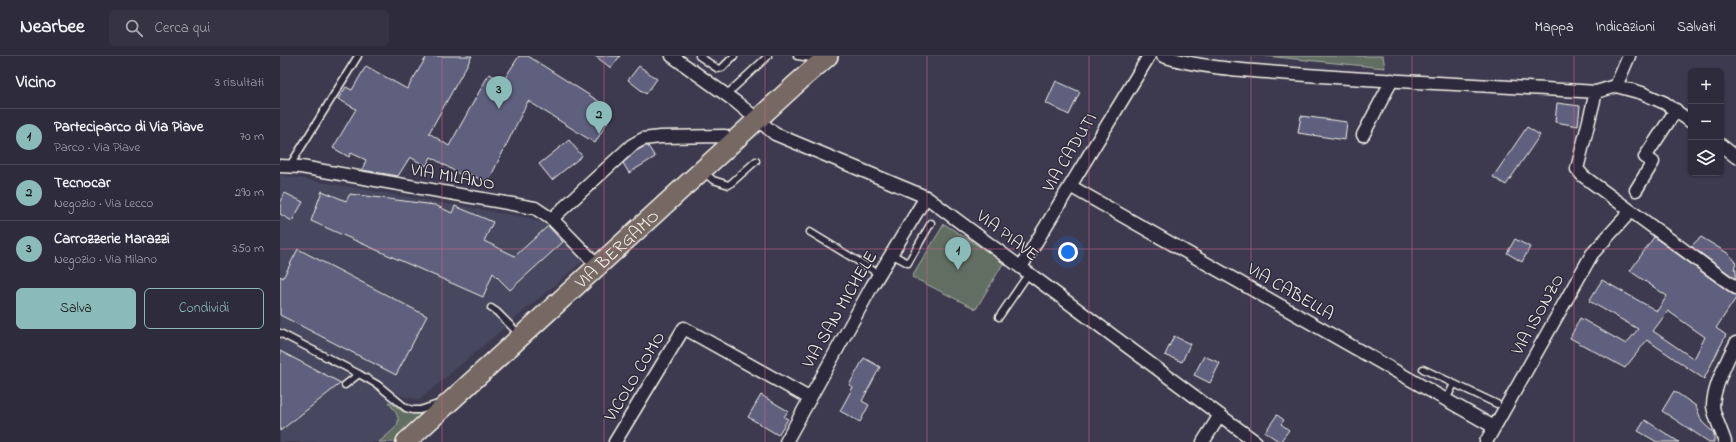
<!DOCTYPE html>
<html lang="it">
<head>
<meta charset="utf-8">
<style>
	body { margin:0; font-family:"Indie Flower",sans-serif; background:#363443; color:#f1f3f6 }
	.controls { position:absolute; right:12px; top:12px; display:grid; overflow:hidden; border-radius:6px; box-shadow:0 1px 3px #0004 }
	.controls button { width:36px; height:36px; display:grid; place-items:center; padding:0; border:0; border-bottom:1px solid #494856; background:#2e2c3c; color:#f1f3f6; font:20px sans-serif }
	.you { position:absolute; left:788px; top:196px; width:14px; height:14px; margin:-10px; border:3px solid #fff; border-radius:50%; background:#1a73e8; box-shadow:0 0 0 6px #1a73e833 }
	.badge { display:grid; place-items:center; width:26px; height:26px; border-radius:50%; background:#8bbbb9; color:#111; font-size:13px; font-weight:700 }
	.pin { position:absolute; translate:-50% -33px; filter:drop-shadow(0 1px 2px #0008) }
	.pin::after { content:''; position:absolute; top:21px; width:14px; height:12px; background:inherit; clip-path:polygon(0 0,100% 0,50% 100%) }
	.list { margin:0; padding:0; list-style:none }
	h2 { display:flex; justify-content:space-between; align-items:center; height:52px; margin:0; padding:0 16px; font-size:17px }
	h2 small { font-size:13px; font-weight:400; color:#a7a7af }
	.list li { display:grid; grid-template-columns:26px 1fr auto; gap:12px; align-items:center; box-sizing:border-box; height:56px; padding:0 16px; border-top:1px solid #494856 }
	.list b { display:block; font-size:15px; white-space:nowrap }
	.list p { margin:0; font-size:13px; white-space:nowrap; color:#a7a7af }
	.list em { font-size:13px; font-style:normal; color:#a7a7af }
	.actions { display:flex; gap:8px; padding:12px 16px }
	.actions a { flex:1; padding:9px 0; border:1px solid #8bbbb9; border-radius:6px; text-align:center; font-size:14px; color:#8bbbb9 }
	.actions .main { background:#8bbbb9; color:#111 }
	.icon { flex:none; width:22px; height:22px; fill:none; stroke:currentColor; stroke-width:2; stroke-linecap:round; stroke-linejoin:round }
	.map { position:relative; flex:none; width:1456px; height:386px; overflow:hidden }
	header { display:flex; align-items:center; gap:24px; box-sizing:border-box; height:56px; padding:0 20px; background:#2e2c3c; border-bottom:1px solid #494856 }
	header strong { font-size:19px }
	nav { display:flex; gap:22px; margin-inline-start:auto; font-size:14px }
	.search { width:280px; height:36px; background:#363443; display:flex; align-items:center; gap:10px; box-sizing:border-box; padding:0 14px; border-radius:6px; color:#a7a7af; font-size:15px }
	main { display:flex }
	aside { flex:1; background:#2e2c3c }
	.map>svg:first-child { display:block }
	.built { fill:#47465e }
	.green { fill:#626e62; stroke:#abb0a5 }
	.building { fill:#5f617e; stroke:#f4f1e8; fill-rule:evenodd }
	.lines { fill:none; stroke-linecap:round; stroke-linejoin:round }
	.lane-casing { stroke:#f4f1e8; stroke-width:9 }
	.street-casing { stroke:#f4f1e8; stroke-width:15 }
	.primary-casing { stroke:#f4f1e8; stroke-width:22 }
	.lane { stroke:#2f2a3d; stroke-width:6 }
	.street { stroke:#2f2a3d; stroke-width:12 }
	.primary { stroke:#766964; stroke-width:19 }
	.grid { fill:none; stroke:#d4648c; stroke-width:1; stroke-opacity:0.55 }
	.labels { text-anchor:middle; stroke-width:3; stroke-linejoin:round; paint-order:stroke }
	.street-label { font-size:18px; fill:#f4f1e8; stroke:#2f2a3d }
</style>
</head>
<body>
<header>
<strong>Nearbee</strong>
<div class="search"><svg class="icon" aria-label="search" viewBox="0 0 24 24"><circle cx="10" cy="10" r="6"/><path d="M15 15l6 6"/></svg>Cerca qui</div>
<nav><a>Mappa</a><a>Indicazioni</a><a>Salvati</a></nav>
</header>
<main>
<aside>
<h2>Vicino<small>3 risultati</small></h2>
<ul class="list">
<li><span class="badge">1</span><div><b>Parteciparco di Via Piave</b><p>Parco · Via Piave</p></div><em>70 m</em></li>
<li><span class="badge">2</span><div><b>Tecnocar</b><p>Negozio · Via Lecco</p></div><em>290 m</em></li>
<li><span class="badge">3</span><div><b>Carrozzerie Marazzi</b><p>Negozio · Via Milano</p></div><em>350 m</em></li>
</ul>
<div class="actions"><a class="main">Salva</a><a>Condividi</a></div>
</aside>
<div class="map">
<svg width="1456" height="386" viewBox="0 0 1456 386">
	<rect width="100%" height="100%" fill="#3d3a50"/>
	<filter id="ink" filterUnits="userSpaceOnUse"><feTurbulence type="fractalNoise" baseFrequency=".025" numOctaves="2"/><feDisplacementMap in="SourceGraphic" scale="8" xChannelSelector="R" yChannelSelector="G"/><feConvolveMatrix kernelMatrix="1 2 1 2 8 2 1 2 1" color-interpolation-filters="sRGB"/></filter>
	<g filter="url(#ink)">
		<!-- built -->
		<path class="built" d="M0,119L249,162L269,170L303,205L139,344L116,338L109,346L117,357L119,366L116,371L99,386H0Z"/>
		<!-- green -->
		<path class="green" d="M986,0H1103L1105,12Z
			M664,168L724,206L696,253L632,221Z
			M108,346C113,347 115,350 119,353C128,360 139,358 150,356L117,386H99C117,370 127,368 108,346Z"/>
		<!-- building -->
		<path class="building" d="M147,0H192L149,77L169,90L209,18L223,25L239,0H248L320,46L314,56L328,65L315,87L248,45L208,126L185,117L181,119L151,101L146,110L130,101L118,120L82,114L86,104L71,97L69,101L53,92L76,53L58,43L66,31L72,34L86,10L127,33Z
			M315,0H340L331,12Z
			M359,10L377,23L366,38L348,24Z
			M776,25L800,36L789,59L766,47Z
			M1277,47L1300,50L1298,70L1275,66Z
			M1021,60L1067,66L1065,84L1018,77Z
			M1247,71L1260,79L1226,129L1213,121Z
			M289,84L302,100L272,124L259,108Z
			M365,90H368L375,101L349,117L343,107L356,95Z
			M42,135L66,145L70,138L155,149L172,157L175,150L213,166L204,185L235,200L268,170L283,186L230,234L213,217L203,241L31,165Z
			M5,137L23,146L12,165L0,158V145Z
			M1374,181L1452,238L1456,239V242L1436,272L1446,279L1424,323L1367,284L1345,312L1290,282L1300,262L1346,288L1358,273L1309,245L1322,224L1377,255L1387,240L1350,215ZM1388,255L1425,281L1414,303L1373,275Z
			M1421,181L1449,198L1456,206L1454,213L1456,214V223L1411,190Z
			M1235,183L1250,191L1242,206L1227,197Z
			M18,193L147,260L116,319L0,259V220L3,222Z
			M894,280L910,288L902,306L885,299Z
			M0,295L61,327L0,375Z
			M924,300L940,307L930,327L914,319Z
			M584,302L600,311L582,345L589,349L580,366L560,355L573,331L569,329Z
			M1394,335L1416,350L1422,366L1434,377V386H1429L1382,355Z
			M481,339L508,355L504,361L508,363L498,379L468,361Z
			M997,359L1004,364L1001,368L1009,374L1000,386L985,376Z
			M1365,364L1399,386H1377L1358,375Z"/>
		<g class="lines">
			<defs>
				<path id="lane" d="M419,0L438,13L442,12L454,0
					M517,0L538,3
					M446,39L488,0
					M9,111L78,0
					M424,116L433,124L449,129L476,105
					M530,176L599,218
					M611,198L628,207L651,167
					M211,252L217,256L240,279
					M719,261L749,217
					M0,277L79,318
					M1143,313L1217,348
					M65,329L79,318L98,329L126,352L133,354H140L158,348
					M1166,344L1174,328"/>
				<path id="street" d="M392,0L456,46L495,78L646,141L976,386
					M883,0C926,14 981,15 1026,19C1123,26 1220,30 1316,36L1336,30L1362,37L1385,47L1411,66
					M1336,30L1349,0
					M1316,36L1297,113L1303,120L1456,232
					M1083,79L1112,24
					M1441,89L1456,101
					M0,110L21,111L255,152L273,164L318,210
					M790,130L1214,371
					M1356,134L1373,106L1365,101L1396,54
					M273,164L277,158L352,89L363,83L380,81L445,80L452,86
					M741,211L869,0
					M335,386L404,272L529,342
					M506,386L592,230L646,141
					M923,386L940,359
					M1206,386L1312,198L1350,156
					M1445,386C1442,376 1434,360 1433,350C1433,333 1448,302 1456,287"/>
				<g id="primary">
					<path id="s1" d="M126,386L515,29L548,0"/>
				</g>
			</defs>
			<!-- lane casing -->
			<use href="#lane" class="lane-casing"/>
			<!-- street casing -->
			<use href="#street" class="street-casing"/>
			<!-- primary casing -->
			<use href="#primary" class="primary-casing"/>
			<!-- lane -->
			<use href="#lane" class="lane"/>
			<!-- street -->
			<use href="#street" class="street"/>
			<!-- primary -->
			<use href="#primary" class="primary"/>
		</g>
	</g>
	<!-- grid -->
	<path class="grid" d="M162,0V386M324,0V386M485,0V386M647,0V386M809,0V386M971,0V386M1132,0V386M1294,0V386M0,193H1456"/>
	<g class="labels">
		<!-- street labels -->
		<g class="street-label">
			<text transform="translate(789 96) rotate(-59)" y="6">VIA CADUTI</text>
			<text transform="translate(173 120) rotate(10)" y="6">VIA MILANO</text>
			<text transform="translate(728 179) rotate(37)" y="6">VIA PIAVE</text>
			<text dy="6" stroke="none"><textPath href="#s1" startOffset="286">VIA BERGAMO</textPath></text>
			<text transform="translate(1011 235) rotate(30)" y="6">VIA CABELLA</text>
			<text transform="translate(559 253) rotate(-60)" y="6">VIA SAN MICHELE</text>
			<text transform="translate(1257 258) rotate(-61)" y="6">VIA ISONZO</text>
			<text transform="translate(354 320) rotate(-59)" y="6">VICOLO COMO</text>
		</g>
	</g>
</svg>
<div class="controls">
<button>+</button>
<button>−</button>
<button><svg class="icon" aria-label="layers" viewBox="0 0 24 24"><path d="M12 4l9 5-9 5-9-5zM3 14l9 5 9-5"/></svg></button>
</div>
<div class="you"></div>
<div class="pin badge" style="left:678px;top:214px">1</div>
<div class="pin badge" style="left:319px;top:78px">2</div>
<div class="pin badge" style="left:219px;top:53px">3</div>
</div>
</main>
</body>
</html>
